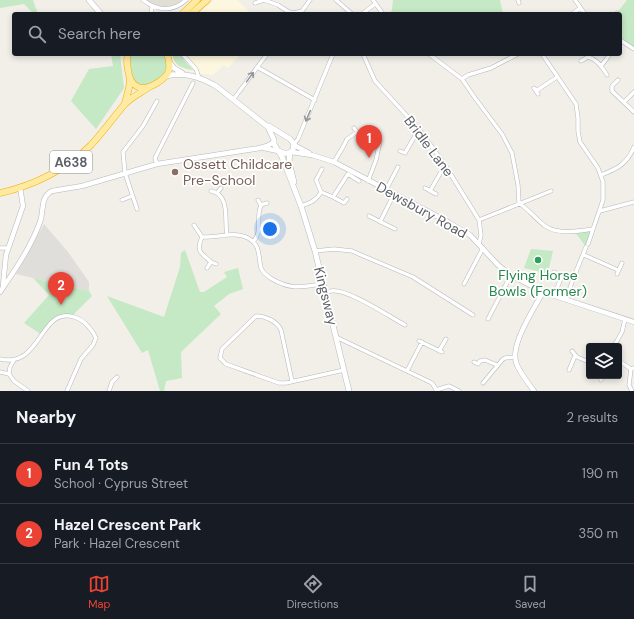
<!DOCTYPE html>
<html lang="en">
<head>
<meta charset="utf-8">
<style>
	body { margin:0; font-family:"DM Sans",sans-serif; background:#20242c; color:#f1f3f6 }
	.controls { position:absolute; right:12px; bottom:12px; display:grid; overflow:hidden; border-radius:4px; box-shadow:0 2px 6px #0003 }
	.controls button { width:36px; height:36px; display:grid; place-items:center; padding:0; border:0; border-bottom:1px solid #363941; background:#171b24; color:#f1f3f6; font:20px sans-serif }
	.you { position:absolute; left:270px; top:229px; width:14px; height:14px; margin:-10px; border:3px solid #fff; border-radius:50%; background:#1a73e8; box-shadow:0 0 0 6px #1a73e833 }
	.badge { display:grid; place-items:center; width:26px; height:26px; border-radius:50%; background:#ea4335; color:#fff; font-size:13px; font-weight:700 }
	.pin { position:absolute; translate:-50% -33px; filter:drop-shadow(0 1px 2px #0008) }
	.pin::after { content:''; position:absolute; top:21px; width:14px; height:12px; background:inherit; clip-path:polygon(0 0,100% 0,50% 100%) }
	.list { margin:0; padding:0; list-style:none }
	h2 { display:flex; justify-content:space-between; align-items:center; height:52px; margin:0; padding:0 16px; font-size:17px }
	h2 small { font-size:13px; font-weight:400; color:#9ea1a6 }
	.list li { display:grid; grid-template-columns:26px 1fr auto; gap:12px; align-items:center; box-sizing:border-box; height:60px; padding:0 16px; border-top:1px solid #363941 }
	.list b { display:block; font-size:15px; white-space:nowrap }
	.list p { margin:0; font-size:13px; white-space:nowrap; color:#9ea1a6 }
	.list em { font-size:13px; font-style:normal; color:#9ea1a6 }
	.icon { flex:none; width:22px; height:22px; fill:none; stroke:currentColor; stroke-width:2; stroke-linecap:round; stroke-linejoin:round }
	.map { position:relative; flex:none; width:634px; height:391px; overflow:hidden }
	.search { position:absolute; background:#171b24; box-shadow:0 2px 6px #0003; left:12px; right:12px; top:12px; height:44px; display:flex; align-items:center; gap:10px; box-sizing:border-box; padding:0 14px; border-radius:4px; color:#9ea1a6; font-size:15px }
	.sheet { height:172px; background:#171b24 }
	nav { display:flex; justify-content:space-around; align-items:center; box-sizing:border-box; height:56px; border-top:1px solid #363941; background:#171b24; font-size:11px; color:#9ea1a6 }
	nav a { display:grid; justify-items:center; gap:2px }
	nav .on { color:#ea4335 }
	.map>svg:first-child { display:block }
	.commercial { fill:#fef7e0 }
	.industrial { fill:#e0deda }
	.education { fill:#e1ded6 }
	.green { fill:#c5e8c5 }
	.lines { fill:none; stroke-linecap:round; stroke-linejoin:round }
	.minor-casing { stroke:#b5b8bc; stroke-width:4.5 }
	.tertiary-casing { stroke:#b5b8bc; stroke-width:5.5 }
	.secondary-casing { stroke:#b6babf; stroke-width:6 }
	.trunk-casing { stroke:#f9ab00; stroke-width:7 }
	.minor { stroke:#fff; stroke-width:3.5 }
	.tertiary { stroke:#fff; stroke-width:4.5 }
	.secondary { stroke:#fff; stroke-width:5 }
	.trunk { stroke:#feeaa1; stroke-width:6 }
	.oneway { stroke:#979a9d }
	.education-dot { fill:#8d6e63; stroke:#fff; stroke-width:1.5 }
	.leisure-dot { fill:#2e9e5b; stroke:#fff; stroke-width:1.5 }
	.labels { text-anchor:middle; stroke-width:3.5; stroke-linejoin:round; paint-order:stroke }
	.shield { fill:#fff; stroke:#8f9295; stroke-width:1 }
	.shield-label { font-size:13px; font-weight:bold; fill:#5f6368 }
	.street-label { font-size:14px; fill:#5f6368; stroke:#fff }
	.education-label { font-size:14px; fill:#785e54; stroke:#fff; text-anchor:start }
	.leisure-label { font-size:14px; fill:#27864d; stroke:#fff }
</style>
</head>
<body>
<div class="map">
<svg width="634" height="391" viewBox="0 0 634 391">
	<rect width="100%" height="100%" fill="#f1efe8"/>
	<!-- commercial -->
	<path class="commercial" d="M214,0H237L252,14H198Z
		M170,54H241L228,68L224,65L213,75L195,73L180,68L172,62Z"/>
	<!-- industrial -->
	<path class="industrial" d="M44,224L68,252L89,282V291L16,274Z"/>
	<!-- education -->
	<path class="education" d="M143,0H186L184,3L162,9Z"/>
	<!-- green -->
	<path class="green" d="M0,0H33L38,14H34L24,4L0,8Z
		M393,0H500L503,14H389L392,10Z
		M627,0H634V49L620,40V14H616Z
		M111,54H120L124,88L96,129L71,101L89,69L113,66Z
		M128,54H167L169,69L152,86L134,85Z
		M172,54H187L183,59L194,71C182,67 175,68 172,54Z
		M593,229L586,247L575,232Z
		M531,249L553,251L548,272L546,273L524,268Z
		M185,250L200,292H204L227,277L224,272L238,268L243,289L229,294L214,306L221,314L181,352L182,378L166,381L164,391H160L148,350L142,353L107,296L164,317L180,267L181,253Z
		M33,278L89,291L92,296L72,316L58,317L42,335L24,323L49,295Z"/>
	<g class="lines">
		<defs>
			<path id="minor" d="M143,0C157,11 173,12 186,0
				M264,0L278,5L289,12L294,13L302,11L310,0
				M336,0L352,14
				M373,0L383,14
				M518,0L519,3
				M575,0L585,14
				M255,3L264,0
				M151,14L152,7
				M362,14L375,4
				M572,14L580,8
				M616,14L617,13
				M620,40L634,49
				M363,54L375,81L419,129L445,165L479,220L481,235L479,244
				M429,54L462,79L475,98L502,134L512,153L518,185L519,203C529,210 536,219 545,226C558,235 579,231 593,229
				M542,54L576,104L578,118V131L580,142L598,168L603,182V200L588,244
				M184,56L196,69L199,78
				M581,61L588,57C597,59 603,68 607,75
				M601,66L608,57L609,54
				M257,67L315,100
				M462,79L468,75L491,68L518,54
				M618,80L612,86V91L634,112
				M534,88L538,94
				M536,91L557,77
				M233,100L267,54
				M624,102L634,92
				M354,128L357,132H363
				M294,144L298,139L333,54
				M400,151L405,153L419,129
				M334,162L343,147L347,139L357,132
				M157,164L155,158L193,83
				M601,175C617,169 627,164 634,147
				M368,181L376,160L380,141
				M425,188L436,194
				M386,190L398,167
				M211,191C231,195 224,221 227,235
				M430,191L445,165
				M321,192L333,197L344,203L347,199
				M217,193L221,188
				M333,197L348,174L359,181
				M122,200L132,196
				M261,205L267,203
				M301,206C310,203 316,201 321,192L316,180L322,169
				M137,209L125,173L123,152L143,126L157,101
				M600,211L634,202
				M369,216L395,229
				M479,220L551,191
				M380,222L394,194
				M194,225L202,237C217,238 234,231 248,238C261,245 258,256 261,268C263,273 267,276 272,279C291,290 302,287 323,284
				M202,237C196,252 200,252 211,262
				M253,242C261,233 258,225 259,214C259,211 260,208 261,205L258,200
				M0,248H8
				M315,251L334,249L352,251L361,255L413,277L473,315
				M584,255L618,270
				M207,268L211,262L216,264
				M617,274L622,263
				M464,284L483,248
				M325,293C327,292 329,291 331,291C347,288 390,317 405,325
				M554,296L561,278L559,274L554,272
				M566,300L573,279L586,247
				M488,319L511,275
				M336,337L432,383L437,391
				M419,341L442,352
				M614,346L622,332L625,319
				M439,351L446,339
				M572,351L577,357L589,362
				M0,359C43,369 39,303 77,318C85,321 93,331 96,338L93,345L81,359L67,391
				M619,361L631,369L634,368
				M474,362L478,364L480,361L485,360L497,365
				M631,369L629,385L632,391
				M569,370L575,356
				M407,371L422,342
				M0,372L9,374L14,381L28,391
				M9,374L10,367L14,360
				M601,380L602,376
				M292,381L281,330C277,321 265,316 256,316L222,349L220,358L226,364L279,383H286L344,370
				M483,383L503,359L505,358L514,357
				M436,390L449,386L459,391
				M109,391L112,382L117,377"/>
			<path id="tertiary" d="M294,145L309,153
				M264,148L278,151
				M291,152L312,155L334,162L448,222L470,235L498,265L511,275L543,292L634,322
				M3,285L6,255L23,206L20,187
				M0,292C15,270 31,247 40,222C44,211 40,197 52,191L82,186L157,164L260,148L267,146L274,142
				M534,391C528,383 521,374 517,365C508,347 534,309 543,292"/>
			<path id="secondary" d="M89,0L101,14
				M169,62L174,68L182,73
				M166,76C185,72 200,77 216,86L268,127L274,140V144L282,157L301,206L315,251L349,391
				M269,126L290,139L294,144L293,150C289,154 284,154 279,151
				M290,152L289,162L294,182"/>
			<path id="trunk" d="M182,14L197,0
				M191,14L207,0
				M128,54C126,59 127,64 128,70C130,87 141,93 157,83C162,80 168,76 169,70C170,64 169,59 167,54
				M125,103L129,88L130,79
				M0,193C33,186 67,169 91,145C103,132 113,118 124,105C131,97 141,93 149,87"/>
		</defs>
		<!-- minor casing -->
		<use href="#minor" class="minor-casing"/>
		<!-- tertiary casing -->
		<use href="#tertiary" class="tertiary-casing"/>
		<!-- secondary casing -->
		<use href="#secondary" class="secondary-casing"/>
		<!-- trunk casing -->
		<use href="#trunk" class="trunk-casing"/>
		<!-- minor -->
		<use href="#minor" class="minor"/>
		<!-- tertiary -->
		<use href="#tertiary" class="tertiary"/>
		<!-- secondary -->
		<use href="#secondary" class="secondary"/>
		<!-- trunk -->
		<use href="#trunk" class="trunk"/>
	</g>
	<!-- one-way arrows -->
	<defs><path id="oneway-shaft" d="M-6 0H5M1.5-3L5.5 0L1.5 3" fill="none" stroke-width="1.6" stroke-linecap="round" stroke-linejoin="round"/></defs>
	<g class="oneway">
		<use href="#oneway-shaft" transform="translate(250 77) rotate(-54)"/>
		<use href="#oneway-shaft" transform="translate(308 116) rotate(113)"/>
	</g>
	<!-- markers -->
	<circle class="education-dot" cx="175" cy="172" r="4"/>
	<circle class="leisure-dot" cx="538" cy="260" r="4"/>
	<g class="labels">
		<!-- shield labels -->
		<rect class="shield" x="50" y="151" width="42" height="22" rx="3"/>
		<g class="shield-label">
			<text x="71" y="167">A638</text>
		</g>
		<!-- street labels -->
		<g class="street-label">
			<text transform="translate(429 146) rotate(53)" y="5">Bridle Lane</text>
			<text transform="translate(422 210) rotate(29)" y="5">Dewsbury Road</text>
			<text transform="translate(326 296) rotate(76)" y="5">Kingsway</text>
		</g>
		<!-- education labels -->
		<g class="education-label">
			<text x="183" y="169">Ossett Childcare<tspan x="183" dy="16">Pre-School</tspan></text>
		</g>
		<!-- leisure labels -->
		<g class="leisure-label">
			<text x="538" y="280">Flying Horse<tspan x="538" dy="16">Bowls (Former)</tspan></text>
		</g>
	</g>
</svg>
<div class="controls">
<button><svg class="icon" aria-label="layers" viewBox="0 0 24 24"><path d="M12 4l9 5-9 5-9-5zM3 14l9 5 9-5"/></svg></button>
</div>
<div class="you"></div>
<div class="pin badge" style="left:369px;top:158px">1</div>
<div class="pin badge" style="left:61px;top:305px">2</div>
<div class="search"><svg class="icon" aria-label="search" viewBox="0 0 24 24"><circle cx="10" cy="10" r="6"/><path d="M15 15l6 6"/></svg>Search here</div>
</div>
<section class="sheet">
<h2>Nearby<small>2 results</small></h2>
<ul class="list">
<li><span class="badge">1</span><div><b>Fun 4 Tots</b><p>School · Cyprus Street</p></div><em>190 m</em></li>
<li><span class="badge">2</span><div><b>Hazel Crescent Park</b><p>Park · Hazel Crescent</p></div><em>350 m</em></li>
</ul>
</section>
<nav>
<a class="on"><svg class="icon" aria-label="map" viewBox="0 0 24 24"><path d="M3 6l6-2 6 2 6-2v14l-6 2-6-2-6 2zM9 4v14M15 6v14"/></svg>Map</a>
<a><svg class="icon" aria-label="directions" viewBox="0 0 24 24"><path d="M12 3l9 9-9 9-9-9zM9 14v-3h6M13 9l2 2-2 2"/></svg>Directions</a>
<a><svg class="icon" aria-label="saved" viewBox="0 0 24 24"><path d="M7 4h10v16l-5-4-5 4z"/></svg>Saved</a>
</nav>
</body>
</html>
